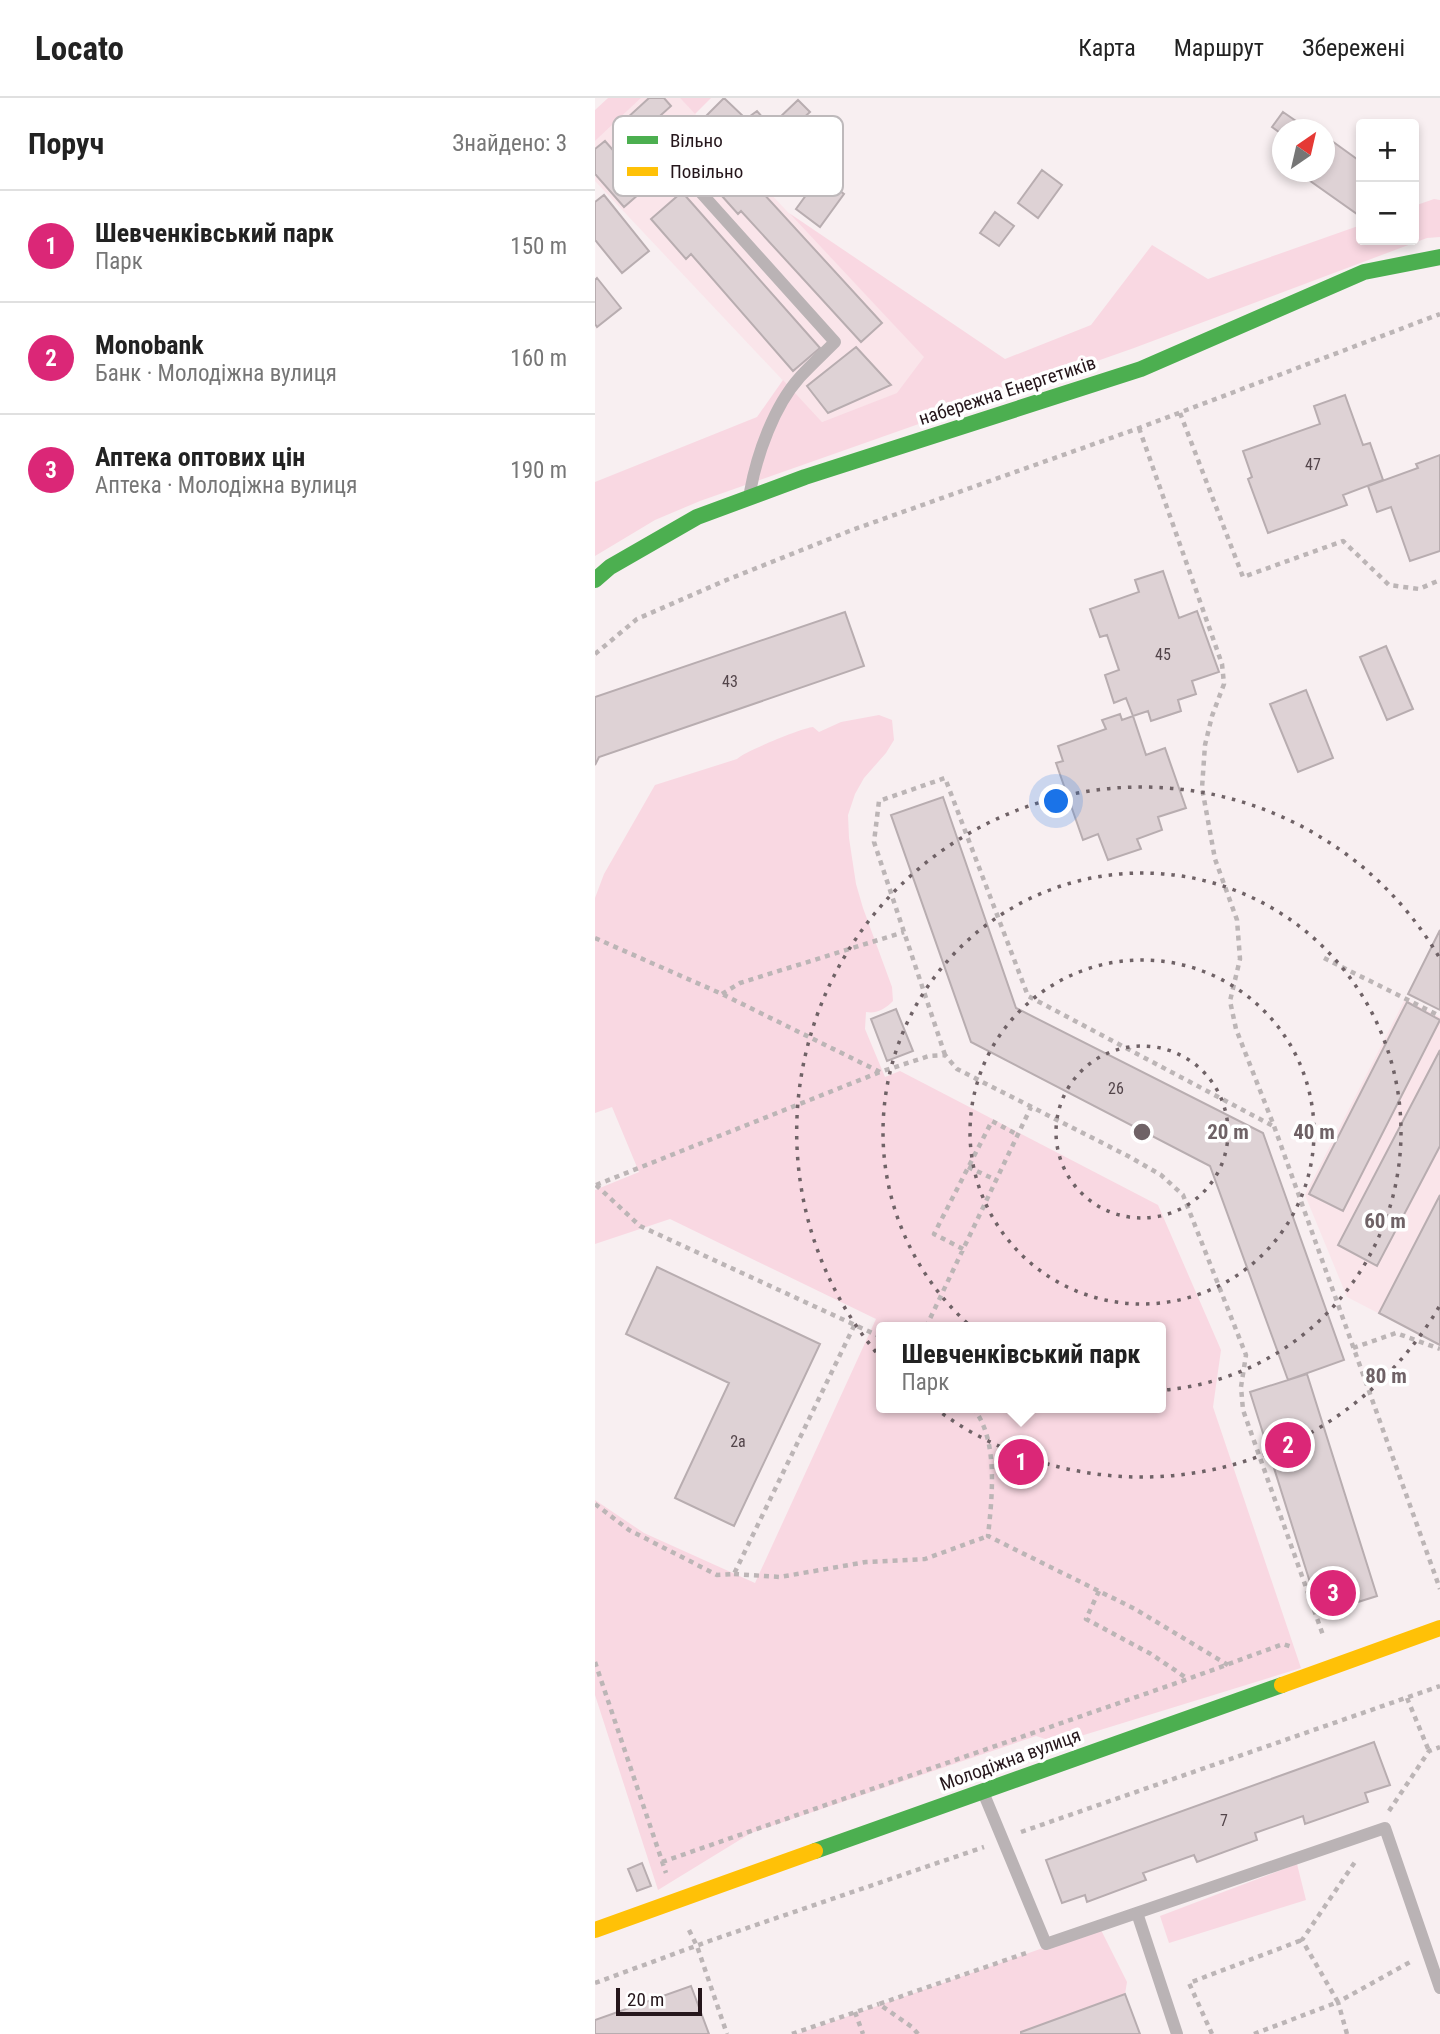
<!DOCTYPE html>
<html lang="uk">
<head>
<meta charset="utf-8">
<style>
	body { margin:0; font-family:"Roboto Condensed",sans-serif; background:#f2f2f2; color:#222 }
	.controls { position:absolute; right:21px; top:21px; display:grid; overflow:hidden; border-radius:7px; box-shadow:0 4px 10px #0003 }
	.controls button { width:63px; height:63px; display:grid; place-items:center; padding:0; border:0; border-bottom:2px solid #e0e0e0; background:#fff; color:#222; font:35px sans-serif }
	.compass { position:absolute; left:677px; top:21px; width:63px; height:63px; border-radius:50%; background:#fff; box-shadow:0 4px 10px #0003; rotate:34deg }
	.scale { position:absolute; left:21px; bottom:18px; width:86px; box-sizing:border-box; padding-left:7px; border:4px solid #25161b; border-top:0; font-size:19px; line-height:24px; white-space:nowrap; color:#25161b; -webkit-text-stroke:5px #fff; paint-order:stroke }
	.you { position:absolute; left:462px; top:704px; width:24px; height:24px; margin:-18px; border:5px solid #fff; border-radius:50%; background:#1a73e8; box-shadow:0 0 0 10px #1a73e833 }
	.badge { display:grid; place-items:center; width:46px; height:46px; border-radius:50%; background:#db2777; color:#fff; font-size:23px; font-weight:700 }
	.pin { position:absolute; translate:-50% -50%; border:4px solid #fff; box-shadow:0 2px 7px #0006 }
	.popup { position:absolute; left:281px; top:1224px; width:290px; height:91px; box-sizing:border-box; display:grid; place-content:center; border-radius:7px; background:#fff; filter:drop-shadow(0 2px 5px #0005); font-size:23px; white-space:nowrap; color:#767676 }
	.popup b { font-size:26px; color:#222 }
	.popup::after { content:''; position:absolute; left:50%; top:100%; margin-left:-14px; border:14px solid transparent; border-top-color:#fff }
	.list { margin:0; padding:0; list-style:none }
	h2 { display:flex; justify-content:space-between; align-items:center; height:91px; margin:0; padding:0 28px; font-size:30px }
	h2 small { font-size:23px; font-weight:400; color:#767676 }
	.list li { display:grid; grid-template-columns:46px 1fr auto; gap:21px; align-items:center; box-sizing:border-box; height:112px; padding:0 28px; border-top:2px solid #e0e0e0 }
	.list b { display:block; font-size:26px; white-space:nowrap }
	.list p { margin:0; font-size:23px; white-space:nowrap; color:#767676 }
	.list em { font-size:23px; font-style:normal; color:#767676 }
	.map { position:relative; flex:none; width:845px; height:1936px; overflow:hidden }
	header { display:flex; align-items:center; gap:42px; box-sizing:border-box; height:98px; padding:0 35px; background:#fff; border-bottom:2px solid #e0e0e0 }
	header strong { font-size:33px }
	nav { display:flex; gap:38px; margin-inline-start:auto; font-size:24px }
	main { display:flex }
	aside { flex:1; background:#fff }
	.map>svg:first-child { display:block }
	.built { fill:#fae5ea }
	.green { fill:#f9d8e2; fill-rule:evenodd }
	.building { fill:#ded2d5; stroke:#b8adb0; stroke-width:2 }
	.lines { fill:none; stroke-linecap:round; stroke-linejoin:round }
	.path { stroke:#bcb5b6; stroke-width:4.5; stroke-dasharray:5 5; stroke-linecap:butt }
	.lane { stroke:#bab3b5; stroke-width:12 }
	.fast { stroke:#4caf50; stroke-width:16 }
	.slow { stroke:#ffc107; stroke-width:16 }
	.ring { fill:none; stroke:#6f6266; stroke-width:3.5; stroke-dasharray:3.5 7 }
	.labels { text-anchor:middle; stroke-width:7; stroke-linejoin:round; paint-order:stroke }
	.number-label { font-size:16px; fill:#53454a }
	.street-label { font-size:19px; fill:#25161b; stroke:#fff }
	.key { fill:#fff; stroke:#beb9bb; stroke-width:2 }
	.key-label { font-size:19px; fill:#25161b }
	.centre { fill:#6f6266; stroke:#fff; stroke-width:3.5 }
	.ring-label { font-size:21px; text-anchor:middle; font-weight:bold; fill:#6f6266; stroke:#fff; stroke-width:7; stroke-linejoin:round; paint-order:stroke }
</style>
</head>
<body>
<header>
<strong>Locato</strong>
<nav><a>Карта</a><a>Маршрут</a><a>Збережені</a></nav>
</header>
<main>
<aside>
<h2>Поруч<small>Знайдено: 3</small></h2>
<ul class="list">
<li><span class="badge">1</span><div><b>Шевченківський парк</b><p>Парк</p></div><em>150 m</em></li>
<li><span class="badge">2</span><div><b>Monobank</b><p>Банк · Молодіжна вулиця</p></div><em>160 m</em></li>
<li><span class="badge">3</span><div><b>Аптека оптових цін</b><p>Аптека · Молодіжна вулиця</p></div><em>190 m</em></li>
</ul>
</aside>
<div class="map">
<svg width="845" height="1936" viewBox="0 0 845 1936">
	<rect width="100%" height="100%" fill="#f8eff1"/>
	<!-- built -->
	<path class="built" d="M46,0H85L330,259L303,295L227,324L0,83V43Z
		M810,901L845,919V1247L752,1199L710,1097Z"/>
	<!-- green -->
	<path class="green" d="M13,0H46L0,43V12Z
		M85,0H116L100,16Z
		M839,101L845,102V139L832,140L539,250L105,403L60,422L0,458V384L162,319L188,282L227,324L302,295L329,259L194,115L410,261L496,227L557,147L613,181L766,127V142H819V108Z
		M284,617L297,622L299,642L291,655L269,680L260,696L253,717L254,740L261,786L268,810L297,889L298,903C290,911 282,916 271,914L270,931L290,979L305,973L563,1107L626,1252L618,1309L706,1570L463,1645L441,1638L156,1735L63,1792L0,1597V1402L49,1435L160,1485L281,1221L75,1121L0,1146V1092L44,1074L17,1009L0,1015V800L9,776L60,687L142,661C148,654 207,630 218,629L224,634L246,624ZM286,1229H566V1310H286Z
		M702,1766L711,1802L574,1845L565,1818Z
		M505,1830L532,1884L530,1896L426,1936H202Z"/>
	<!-- building -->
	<path class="building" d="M54,0H69L76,8L45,36L31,21Z
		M129,0L151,21L162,13L193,48L163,74L111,18Z
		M203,2L215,14L194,33L183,21Z
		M688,14L714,32H688V37L677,29Z
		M101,22L287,225L266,244L146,113L143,116L110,79L104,84L71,49Z
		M730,38L766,64V110L762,116L711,80L715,74H730Z
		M10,43L51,90L29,109L0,76V51Z
		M447,72L467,87L443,120L423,105Z
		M225,78L249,96L225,129L201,111Z
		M87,94L225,250L198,273L96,156L91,161L56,121Z
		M9,97L54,153L27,175L0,142V104Z
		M400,114L419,128L404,148L385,135Z
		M2,180L26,210L2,229L0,226V182Z
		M261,249L296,287L233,315L212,288Z
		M750,297L768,347L775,345L788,382L748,397L752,407L673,435L653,381L657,379L648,353L725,326L719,308Z
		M845,357V453L815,463L796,409L782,414L773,388L823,370L821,366Z
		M568,473L584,520L602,513L624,574L597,583L601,596L583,602L586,613L556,623L553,613L538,618L531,600L519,605L510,577L524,572L512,537L505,539L495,511L544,494L540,482Z
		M250,514L269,568L4,659L0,667V599Z
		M791,548L818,611L792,622L765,559Z
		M711,592L738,660L703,674L675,606Z
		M525,616L527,622L538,618L551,657L570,650L591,710L563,719L567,732L542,741L546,751L513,762L503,736L488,742L461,665L468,663L463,648L511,631L507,622Z
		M348,699L421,910L668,1035L749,1262L693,1282L615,1068L376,944L296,717Z
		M845,832V912L813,896Z
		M812,904L845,922L748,1113L714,1096Z
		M301,911L318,953L292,963L276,921Z
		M845,952V1048L782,1168L743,1147Z
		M845,1097V1247L784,1215Z
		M62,1169L225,1246L139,1428L80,1400L134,1285L31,1236Z
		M712,1276L782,1498L725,1516L655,1294Z
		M779,1644L795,1687L770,1695L773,1704L710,1726L708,1718L660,1735L662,1742L602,1764L599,1757L548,1775L551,1782L492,1804L490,1797L467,1805L451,1762Z
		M47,1765L56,1788L42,1793L33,1771Z
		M96,1888L114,1936H0V1922Z
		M530,1896L545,1936H426V1934Z"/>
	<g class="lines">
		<!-- path -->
		<path class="path" d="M585,315L648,479L748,443L794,487L824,491L845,482
			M544,330L627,566L629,586L617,618L610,647L607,690L620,761L642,822L645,861L635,903L641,931L679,1028L845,1491
			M0,556L42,521L129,483L257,432L544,330L845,216
			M0,840L127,896L285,974L334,958L350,957L362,971L533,1058L566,1077L588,1097L651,1257L646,1289L648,1312L729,1540
			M729,860L845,918
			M127,896L145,885L309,834
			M350,957L279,744L284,703L350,680L433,898L678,1028
			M373,1069L401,1082
			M1,1087L45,1128L286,1239
			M1,1087L285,974
			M368,1151L339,1136L397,1023L423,1037
			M331,1229L436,1009
			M758,1250L801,1235L845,1251
			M378,1310C404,1341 397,1400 393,1438L540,1511L633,1567
			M0,1406L34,1432L122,1477L139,1476L260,1226
			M139,1476L185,1479L271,1464L330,1461L393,1438
			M504,1493L491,1521L556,1556L593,1581
			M0,1564L71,1775
			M812,1600L834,1653
			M794,1713L834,1653L845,1649
			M426,1734L845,1588
			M67,1764L593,1581L688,1546L697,1549
			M94,1832L102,1848L132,1936
			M0,1885L117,1842L389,1749
			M260,1914L268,1936
			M197,1936L284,1906
			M323,1936L317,1929L284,1906L434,1854
			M617,1936L594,1885L707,1842
			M659,1936L743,1904L707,1842L762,1761
			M752,1936L743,1904L817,1863"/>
		<!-- lane -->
		<path class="lane" d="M25,37L64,82L91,78L240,244C228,256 216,267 205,279C179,308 162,356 155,394
			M388,1694L451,1846L790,1730L845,1890
			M542,1815L582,1936"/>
		<!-- fast -->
		<path class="fast" d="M0,482L15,469L102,419L210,379L546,271L769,174L845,159
			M220,1753L687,1587"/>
		<!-- slow -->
		<path class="slow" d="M687,1587L845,1530
			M0,1832L220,1753"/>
	</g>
	<!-- distance rings -->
	<g class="ring">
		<circle cx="547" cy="1034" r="86"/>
		<circle cx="547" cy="1034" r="172"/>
		<circle cx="547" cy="1034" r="259"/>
		<path d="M844 1209A345 345 0 1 1 844 859"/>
	</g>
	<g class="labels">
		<!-- number labels -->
		<g class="number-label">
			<text x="718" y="372">47</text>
			<text x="568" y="562">45</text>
			<text x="135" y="589">43</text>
			<text x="521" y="996">26</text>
			<text x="143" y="1349">2а</text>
			<text x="629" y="1728">7</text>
		</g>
		<!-- street labels -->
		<g class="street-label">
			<text transform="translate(412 292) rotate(-18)" y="7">набережна Енергетиків</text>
			<text transform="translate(415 1661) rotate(-20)" y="7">Молодіжна вулиця</text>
		</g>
	</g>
	<!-- legend -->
	<rect x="18" y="18" width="230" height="80" rx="10" class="key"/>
	<rect x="32" y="38" width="31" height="8" fill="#4caf50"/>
	<rect x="32" y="69" width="31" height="9" fill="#ffc107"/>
	<g class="key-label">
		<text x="75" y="49">Вільно</text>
		<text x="75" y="80">Повільно</text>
	</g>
	<circle cx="547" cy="1034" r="10" class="centre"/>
	<g class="ring-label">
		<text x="633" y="1041">20 m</text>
		<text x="719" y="1041">40 m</text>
		<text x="790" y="1130">60 m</text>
		<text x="791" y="1285">80 m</text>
	</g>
</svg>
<div class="controls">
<button>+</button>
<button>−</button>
</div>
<svg class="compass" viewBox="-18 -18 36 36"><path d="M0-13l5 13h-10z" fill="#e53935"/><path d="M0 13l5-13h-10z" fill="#767676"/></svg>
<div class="scale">20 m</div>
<div class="you"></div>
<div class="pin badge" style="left:426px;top:1364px">1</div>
<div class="popup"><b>Шевченківський парк</b>Парк</div>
<div class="pin badge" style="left:693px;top:1347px">2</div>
<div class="pin badge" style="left:738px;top:1495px">3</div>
</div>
</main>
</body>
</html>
